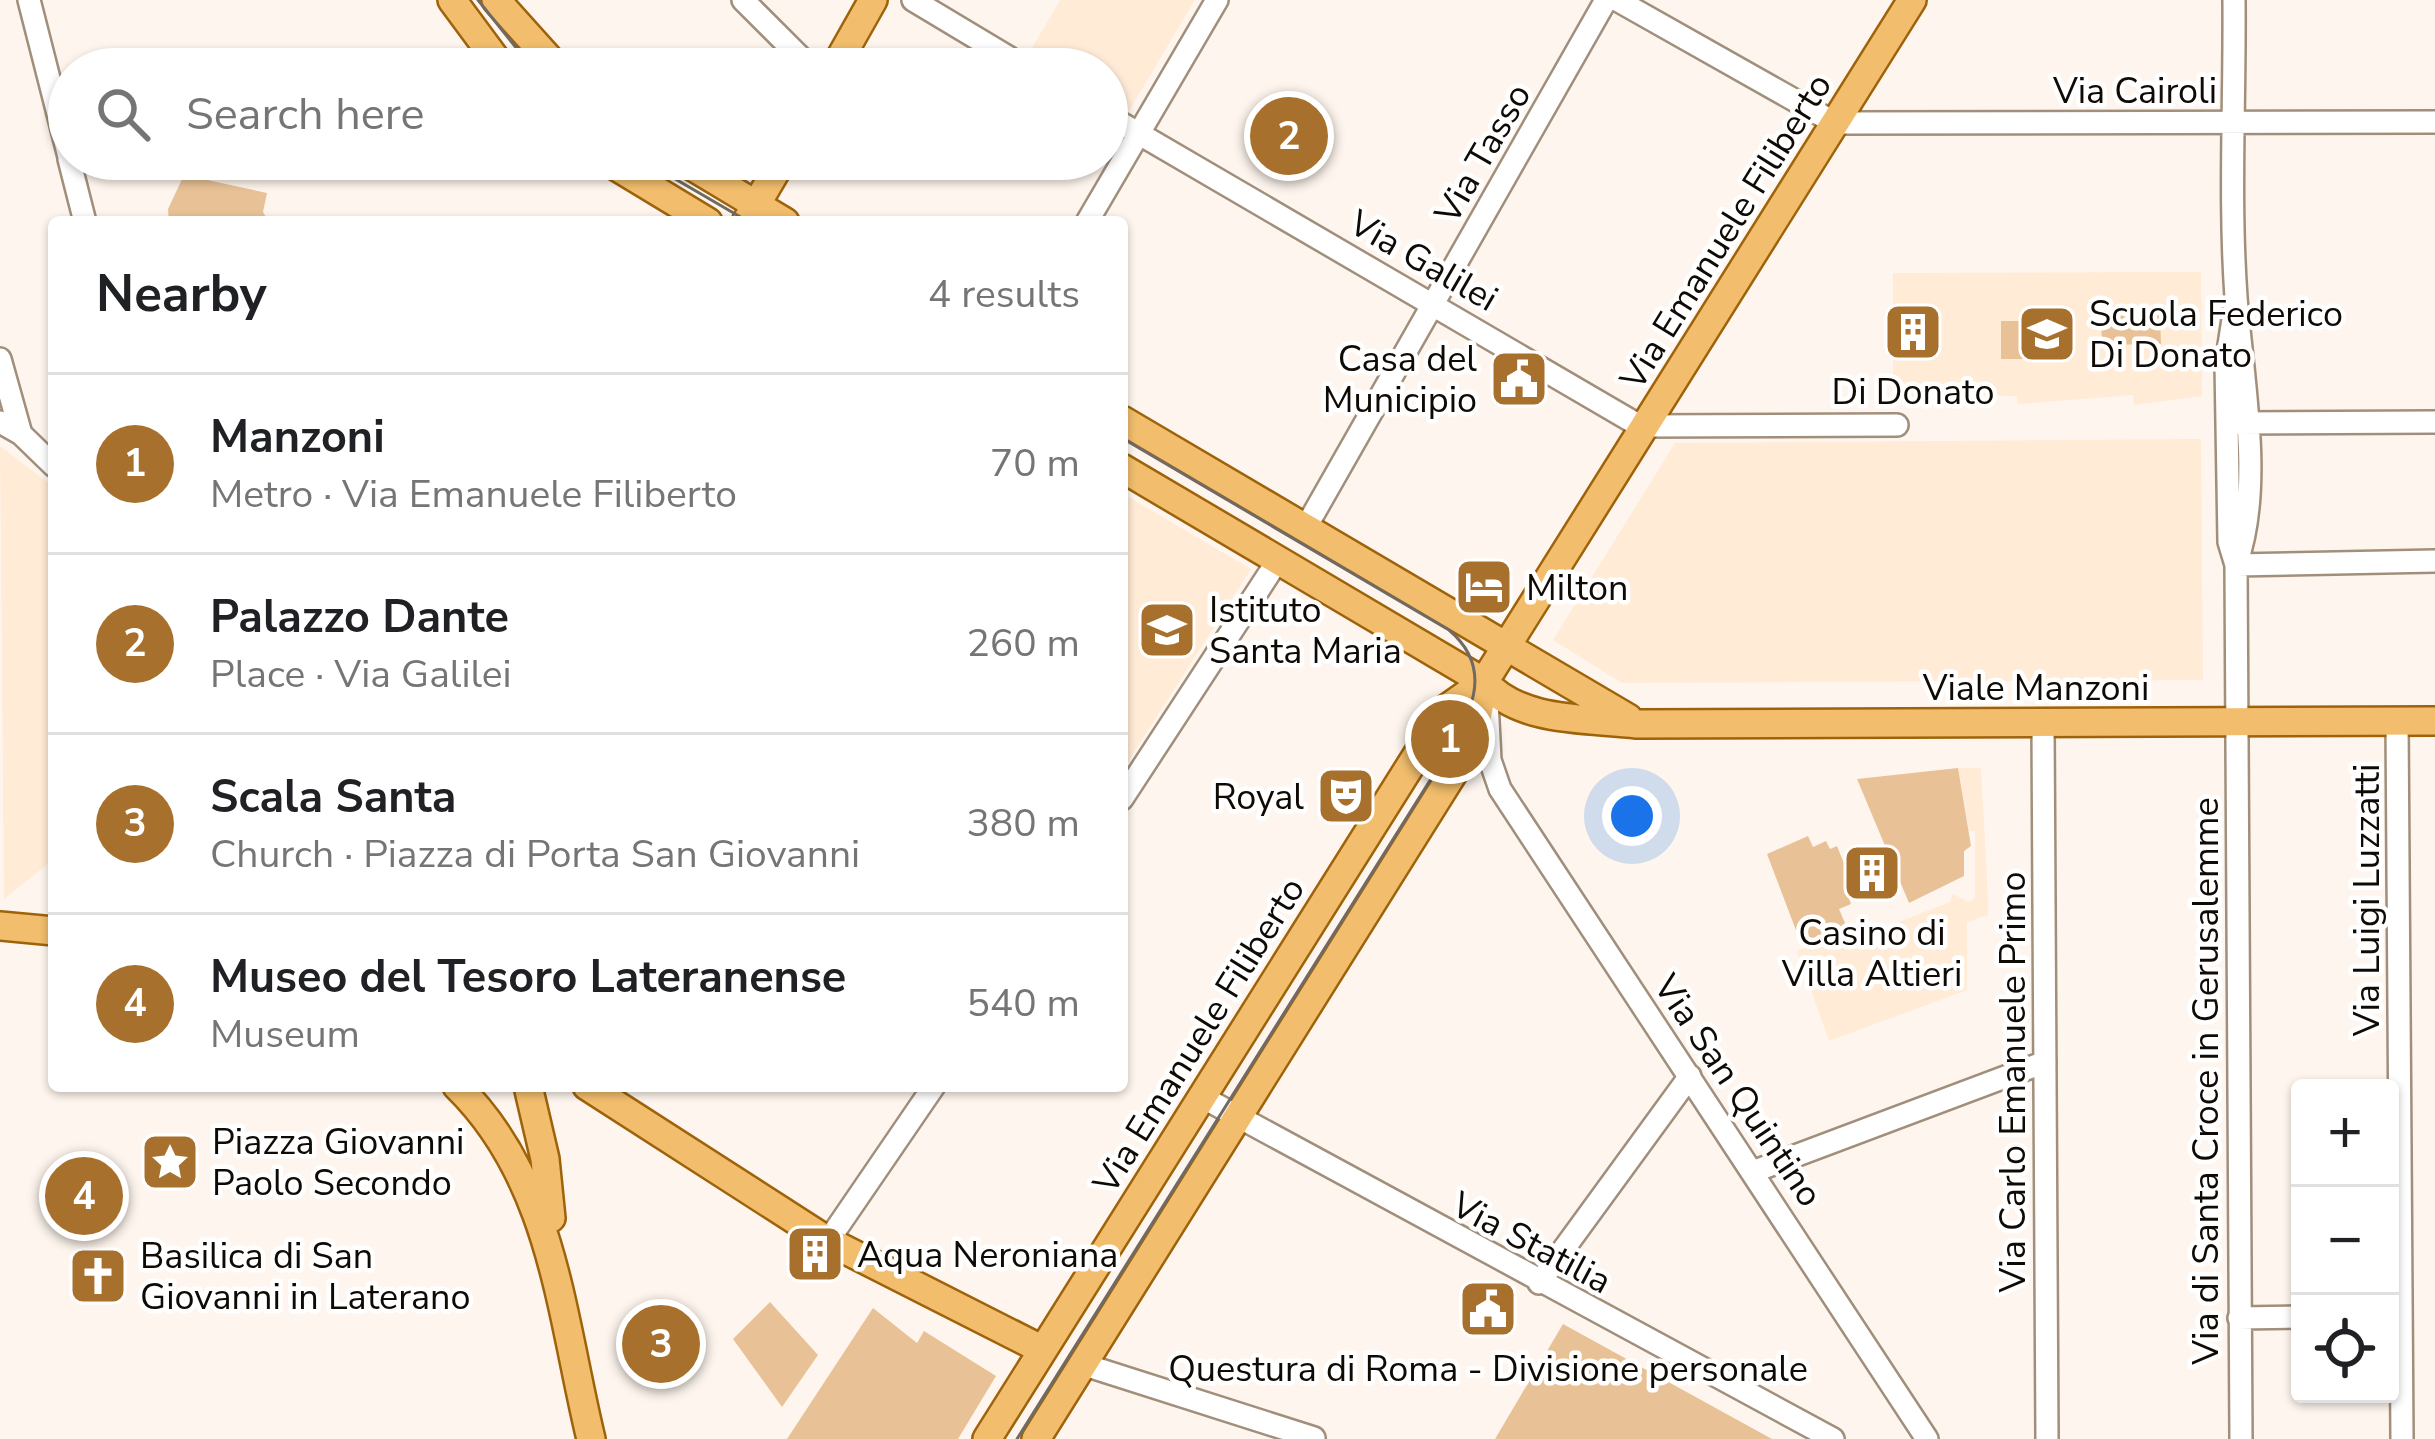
<!DOCTYPE html>
<html lang="en">
<head>
<meta charset="utf-8">
<style>
	body { margin:0; font-family:"Nunito Sans",sans-serif; background:#f6f6f6; color:#202124 }
	.controls { position:absolute; right:36px; bottom:36px; display:grid; overflow:hidden; border-radius:12px; box-shadow:0 3px 9px #0004 }
	.controls button { width:108px; height:108px; display:grid; place-items:center; padding:0; border:0; border-bottom:3px solid #e0e0e0; background:#fff; color:#202124; font:60px sans-serif }
	.you { position:absolute; left:1632px; top:816px; width:42px; height:42px; margin:-30px; border:9px solid #fff; border-radius:50%; background:#1a73e8; box-shadow:0 0 0 18px #1a73e833 }
	.badge { display:grid; place-items:center; width:78px; height:78px; border-radius:50%; background:#a8702d; color:#fff; font-size:39px; font-weight:700 }
	.pin { position:absolute; translate:-50% -50%; border:6px solid #fff; box-shadow:0 3px 12px #0006 }
	.list { margin:0; padding:0; list-style:none }
	h2 { display:flex; justify-content:space-between; align-items:center; height:156px; margin:0; padding:0 48px; font-size:51px }
	h2 small { font-size:39px; font-weight:400; color:#757577 }
	.list li { display:grid; grid-template-columns:78px 1fr auto; gap:36px; align-items:center; box-sizing:border-box; height:180px; padding:0 48px; border-top:3px solid #e0e0e0 }
	.list b { display:block; font-size:45px; white-space:nowrap }
	.list p { margin:0; font-size:39px; white-space:nowrap; color:#757577 }
	.list em { font-size:39px; font-style:normal; color:#757577 }
	.icon { flex:none; width:66px; height:66px; fill:none; stroke:currentColor; stroke-width:2; stroke-linecap:round; stroke-linejoin:round }
	.map { position:relative; flex:none; width:2435px; height:1439px; overflow:hidden }
	.search { position:absolute; background:#fff; box-shadow:0 3px 9px #0004; left:48px; top:48px; width:1080px; height:132px; display:flex; align-items:center; gap:30px; box-sizing:border-box; padding:0 42px; border-radius:66px; color:#757577; font-size:45px }
	.panel { position:absolute; background:#fff; box-shadow:0 3px 9px #0004; left:48px; top:216px; width:1080px; height:876px; border-radius:12px }
	.map>svg:first-child { display:block }
	.built { fill:#ffebd6 }
	.green { fill:#e9c196 }
	.lines { fill:none; stroke-linecap:round; stroke-linejoin:round }
	.minor-casing { stroke:#a18f7c; stroke-width:26 }
	.major-casing { stroke:#9e630a; stroke-width:32 }
	.minor { stroke:#fff; stroke-width:21 }
	.major { stroke:#f2be6d; stroke-width:27 }
	.tram { stroke:#716a64; stroke-width:3 }
	.labels { text-anchor:middle; stroke-width:9; stroke-linejoin:round; paint-order:stroke }
	.street-label { font-size:36px; fill:#100a05; stroke:#fff }
	.poi-label { font-size:36px; fill:#100a05; stroke:#fff; text-anchor:start }
</style>
</head>
<body>
<div class="map">
<svg width="2435" height="1439" viewBox="0 0 2435 1439">
	<rect width="100%" height="100%" fill="#fef6ee"/>
	<!-- built -->
	<path class="built" d="M1060,0H1195L1129,111L1107,98V69H1057L1029,53Z
		M2201,272L2202,396L2134,405L2133,395L2018,404L2017,396L1962,395V407H1927L1917,397H1893V273Z
		M2201,439L2203,680L1622,683L1553,640L1675,443Z
		M0,446L54,487V859L4,899Z
		M1122,493L1251,569L1122,771Z
		M1958,768H1981L1988,897V915L1967,922V990L1829,1041L1797,951L1855,929L1863,936L1950,902L1953,894L1969,902L1975,898V831H1969Z"/>
	<!-- green -->
	<path class="green" d="M184,175L267,193L263,212L269,222H169L168,209Z
		M2160,315L2161,344L2102,345L2101,316Z
		M2001,321H2070L2071,359H2001Z
		M1958,768L1971,846L1964,851V876L1909,903L1857,779Z
		M1808,836L1813,847L1826,841L1830,849L1837,846L1856,893L1848,896L1851,904L1839,909L1847,928L1802,946L1767,854Z
		M770,1302L818,1355L782,1407L733,1339Z
		M873,1308L917,1343L924,1331L996,1376L958,1439H787Z
		M1563,1324L1772,1439H1495Z"/>
	<g class="lines">
		<defs>
			<path id="minor" d="M29,0L69,157
				M743,0L812,69
				M913,0L1028,69
				M1617,0L1835,123L2435,122
				M2234,0C2235,98 2229,199 2236,297C2242,377 2264,487 2236,564
				M1107,115L1640,426L1897,425
				M69,159L85,222
				M1087,222L1217,0
				M2236,300L2226,364L2229,542L2236,565L2241,1439
				M0,359L21,434
				M0,422L21,434L54,466
				M2234,423L2435,422
				M1306,527L1606,0
				M2236,565L2435,561
				M1487,701L1490,760L1500,789L1927,1439
				M2397,721L2402,1439
				M2043,724L2047,1439
				M1122,799L1278,560
				M1202,1097L1833,1439
				M1755,1171L2045,1062
				M828,1241L934,1086
				M1539,1283L1690,1076
				M2239,1318L2300,1317
				M1085,1365L1314,1438"/>
			<path id="major" d="M452,0L503,69
				M496,0L558,69
				M834,69L873,0
				M604,159L708,222
				M680,159L785,222
				M746,222L783,159
				M1122,420L1628,718
				M1122,468L1484,682C1521,723 1586,718 1637,724L2435,721
				M0,926L54,931
				M457,1086C553,1180 561,1315 591,1439
				M528,1086L545,1159L551,1218
				M587,1086L828,1241L1043,1350
				M987,1439L1446,709L1484,682
				M1036,1439L1462,759L1475,729L1484,682L1912,0"/>
		</defs>
		<!-- minor casing -->
		<use href="#minor" class="minor-casing"/>
		<!-- major casing -->
		<use href="#major" class="major-casing"/>
		<!-- minor -->
		<use href="#minor" class="minor"/>
		<!-- major -->
		<use href="#major" class="major"/>
		<!-- tram -->
		<path class="tram" d="M478,0L533,69
			M641,159L749,222
			M1017,1439L1434,774C1462,727 1502,675 1449,630L1122,438"/>
	</g>
	<!-- icons -->
	<defs>
		<symbol id="building-square" viewBox="-11 -11 22 22"><rect x="-9" y="-9" width="18" height="18" rx="4" fill="#a8702d" stroke="#fff"/><path d="M-4-6H4V6H1V3H-1V6H-4ZM-2.5-4.3h1.7v1.8h-1.7ZM.8-4.3h1.7v1.8H.8ZM-2.5-1h1.7V.8h-1.7ZM.8-1h1.7V.8H.8Z" fill="#fff"/></symbol>
		<symbol id="school-square" viewBox="-11 -11 22 22"><rect x="-9" y="-9" width="18" height="18" rx="4" fill="#a8702d" stroke="#fff"/><path d="M0-5L7-2L0 1L-7-2ZM-4 1L0 2.5L4 1V4Q0 6-4 4Z" fill="#fff"/></symbol>
		<symbol id="civic-square" viewBox="-11 -11 22 22"><rect x="-9" y="-9" width="18" height="18" rx="4" fill="#a8702d" stroke="#fff"/><path d="M-.6-6.5H3V-4.5H.6V-3L4-1V1h2V6H-6V1h2V-1L-.6-3ZM-1.2 2.5V6h2.4V2.5Z" fill="#fff"/></symbol>
		<symbol id="hotel-square" viewBox="-11 -11 22 22"><rect x="-9" y="-9" width="18" height="18" rx="4" fill="#a8702d" stroke="#fff"/><path d="M-6-4.5h1.5V1H6V5H4.5V3h-9V5H-6ZM-4 0a1.8 1.8 0 1 1 3.6 0ZM.5 0V-2.5h3Q6-2.5 6 0Z" fill="#fff"/></symbol>
		<symbol id="theatre-square" viewBox="-11 -11 22 22"><rect x="-9" y="-9" width="18" height="18" rx="4" fill="#a8702d" stroke="#fff"/><path d="M-5-5.5Q0-4 5-5.5V0Q5 5 0 6Q-5 5-5 0ZM-3.3-2.5H-1v1.5H-3.3ZM1-2.5H3.3v1.5H1ZM-2.8 1Q0 5.5 2.8 1Z" fill="#fff"/></symbol>
		<symbol id="sight-square" viewBox="-11 -11 22 22"><rect x="-9" y="-9" width="18" height="18" rx="4" fill="#a8702d" stroke="#fff"/><path d="M0-6L1.8-2.2L6-1.7L2.9 1.2L3.7 5.4L0 3.3L-3.7 5.4L-2.9 1.2L-6-1.7L-1.8-2.2Z" fill="#fff"/></symbol>
		<symbol id="church-square" viewBox="-11 -11 22 22"><rect x="-9" y="-9" width="18" height="18" rx="4" fill="#a8702d" stroke="#fff"/><path d="M-1.2-6h2.4v3.5h3.3v2.4h-3.3V6h-2.4V-.1h-3.3v-2.4h3.3Z" fill="#fff"/></symbol>
	</defs>
	<g fill-rule="evenodd">
		<use href="#building-square" x="1880" y="299" width="66" height="66"/>
		<use href="#school-square" x="2014" y="301" width="66" height="66"/>
		<use href="#civic-square" x="1486" y="346" width="66" height="66"/>
		<use href="#hotel-square" x="1451" y="554" width="66" height="66"/>
		<use href="#school-square" x="1134" y="597" width="66" height="66"/>
		<use href="#theatre-square" x="1313" y="763" width="66" height="66"/>
		<use href="#building-square" x="1839" y="840" width="66" height="66"/>
		<use href="#sight-square" x="137" y="1129" width="66" height="66"/>
		<use href="#building-square" x="782" y="1221" width="66" height="66"/>
		<use href="#church-square" x="65" y="1243" width="66" height="66"/>
		<use href="#civic-square" x="1455" y="1276" width="66" height="66"/>
	</g>
	<g class="labels">
		<!-- street labels -->
		<g class="street-label">
			<text x="2135" y="103">Via Cairoli</text>
			<text transform="translate(1482 153) rotate(-60)" y="13">Via Tasso</text>
			<text transform="translate(1725 231) rotate(-58)" y="13">Via Emanuele Filiberto</text>
			<text transform="translate(1424 260) rotate(30)" y="13">Via Galilei</text>
			<text x="2036" y="700">Viale Manzoni</text>
			<text transform="translate(2366 900) rotate(-90)" y="13">Via Luigi Luzzatti</text>
			<text transform="translate(1198 1035) rotate(-58)" y="13">Via Emanuele Filiberto</text>
			<text transform="translate(2205 1081) rotate(-90)" y="13">Via di Santa Croce in Gerusalemme</text>
			<text transform="translate(2012 1082) rotate(-90)" y="13">Via Carlo Emanuele Primo</text>
			<text transform="translate(1739 1090) rotate(56)" y="13">Via San Quintino</text>
			<text transform="translate(1532 1242) rotate(28)" y="13">Via Statilia</text>
		</g>
		<!-- poi labels -->
		<g class="poi-label">
			<text x="2089" y="326">Scuola Federico<tspan x="2089" dy="41">Di Donato</tspan></text>
			<text x="1477" y="371" text-anchor="end">Casa del<tspan x="1477" dy="41">Municipio</tspan></text>
			<text x="1913" y="404" text-anchor="middle">Di Donato</text>
			<text x="1526" y="600">Milton</text>
			<text x="1209" y="622">Istituto<tspan x="1209" dy="41">Santa Maria</tspan></text>
			<text x="1304" y="809" text-anchor="end">Royal</text>
			<text x="1872" y="945" text-anchor="middle">Casino di<tspan x="1872" dy="41">Villa Altieri</tspan></text>
			<text x="212" y="1154">Piazza Giovanni<tspan x="212" dy="41">Paolo Secondo</tspan></text>
			<text x="857" y="1267">Aqua Neroniana</text>
			<text x="140" y="1268">Basilica di San<tspan x="140" dy="41">Giovanni in Laterano</tspan></text>
			<text x="1488" y="1381" text-anchor="middle">Questura di Roma - Divisione personale</text>
		</g>
	</g>
</svg>
<div class="controls">
<button>+</button>
<button>−</button>
<button><svg class="icon" aria-label="locate" viewBox="0 0 24 24"><circle cx="12" cy="12" r="6"/><path d="M12 2v4M12 18v4M2 12h4M18 12h4"/></svg></button>
</div>
<div class="you"></div>
<div class="pin badge" style="left:1450px;top:739px">1</div>
<div class="pin badge" style="left:1289px;top:136px">2</div>
<div class="pin badge" style="left:661px;top:1344px">3</div>
<div class="pin badge" style="left:84px;top:1196px">4</div>
<div class="search"><svg class="icon" aria-label="search" viewBox="0 0 24 24"><circle cx="10" cy="10" r="6"/><path d="M15 15l6 6"/></svg>Search here</div>
<section class="panel">
<h2>Nearby<small>4 results</small></h2>
<ul class="list">
<li><span class="badge">1</span><div><b>Manzoni</b><p>Metro · Via Emanuele Filiberto</p></div><em>70 m</em></li>
<li><span class="badge">2</span><div><b>Palazzo Dante</b><p>Place · Via Galilei</p></div><em>260 m</em></li>
<li><span class="badge">3</span><div><b>Scala Santa</b><p>Church · Piazza di Porta San Giovanni</p></div><em>380 m</em></li>
<li><span class="badge">4</span><div><b>Museo del Tesoro Lateranense</b><p>Museum</p></div><em>540 m</em></li>
</ul>
</section>
</div>
</body>
</html>
